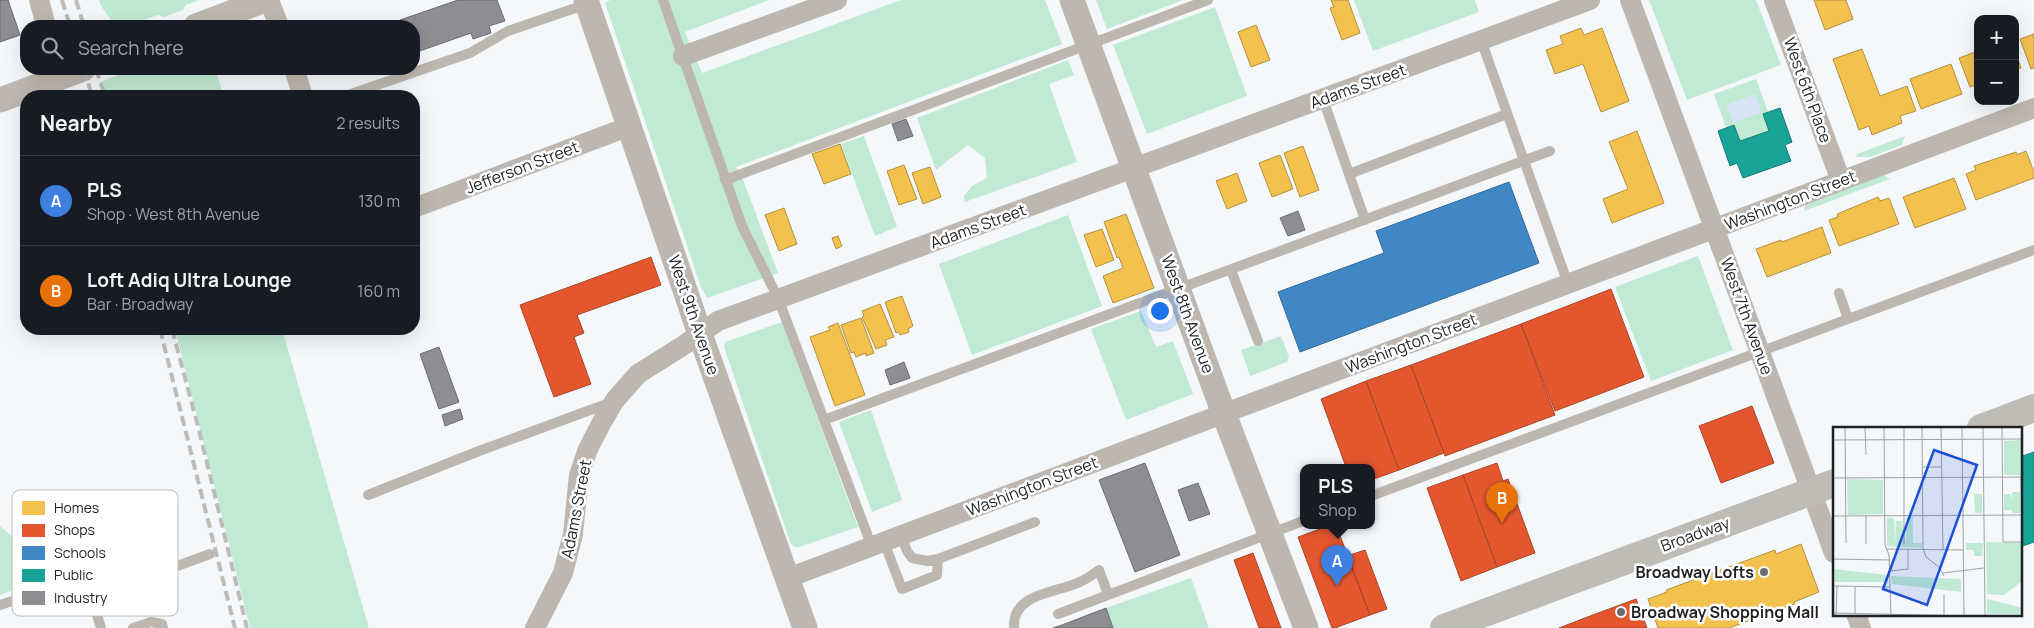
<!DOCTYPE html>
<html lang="en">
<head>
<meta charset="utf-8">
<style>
	body { margin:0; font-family:Manrope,sans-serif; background:#20242c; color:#f1f3f6 }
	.controls { position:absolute; right:15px; top:15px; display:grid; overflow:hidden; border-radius:10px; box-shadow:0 5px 20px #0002 }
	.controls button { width:45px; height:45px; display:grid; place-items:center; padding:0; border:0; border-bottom:1px solid #363941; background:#171b24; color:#f1f3f6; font:25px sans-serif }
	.you { position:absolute; left:1159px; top:310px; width:18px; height:18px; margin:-12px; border:4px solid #fff; border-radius:50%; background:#1a73e8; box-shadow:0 0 0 8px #1a73e833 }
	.badge { display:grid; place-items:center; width:32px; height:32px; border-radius:50%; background:#6a6c6f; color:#fff; font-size:16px; font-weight:700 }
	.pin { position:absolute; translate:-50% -41px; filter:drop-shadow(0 1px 2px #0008) }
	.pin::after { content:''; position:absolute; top:26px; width:18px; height:15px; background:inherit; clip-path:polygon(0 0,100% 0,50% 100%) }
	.popup { position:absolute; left:1300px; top:464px; width:75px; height:65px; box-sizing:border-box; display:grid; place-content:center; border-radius:10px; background:#171b24; filter:drop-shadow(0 1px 4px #0005); font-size:16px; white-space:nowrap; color:#9ea1a6 }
	.popup b { font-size:19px; color:#f1f3f6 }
	.popup::after { content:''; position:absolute; left:50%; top:100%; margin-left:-10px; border:10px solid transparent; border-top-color:#171b24 }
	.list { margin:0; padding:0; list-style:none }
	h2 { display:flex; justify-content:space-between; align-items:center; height:65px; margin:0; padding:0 20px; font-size:21px }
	h2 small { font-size:16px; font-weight:400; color:#9ea1a6 }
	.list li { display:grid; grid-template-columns:32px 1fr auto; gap:15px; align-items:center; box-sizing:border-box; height:90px; padding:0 20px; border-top:1px solid #363941 }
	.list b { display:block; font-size:19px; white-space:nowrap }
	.list p { margin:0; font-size:16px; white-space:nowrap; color:#9ea1a6 }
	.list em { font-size:16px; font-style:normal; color:#9ea1a6 }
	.icon { flex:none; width:28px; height:28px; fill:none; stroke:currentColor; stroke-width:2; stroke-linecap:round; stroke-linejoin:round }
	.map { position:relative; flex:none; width:2034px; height:628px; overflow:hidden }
	.search { position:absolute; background:#171b24; box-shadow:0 5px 20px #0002; left:20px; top:20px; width:400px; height:55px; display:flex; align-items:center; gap:12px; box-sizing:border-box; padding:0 18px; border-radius:20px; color:#9ea1a6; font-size:19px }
	.panel { position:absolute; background:#171b24; box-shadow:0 5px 20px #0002; left:20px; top:90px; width:400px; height:245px; border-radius:20px }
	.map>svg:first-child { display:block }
	.green { fill:#c0ead3 }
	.water { fill:#d6e4f6 }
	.homes { fill:#f2c14e; stroke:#b39141 }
	.shops { fill:#e4572e; stroke:#a9472b }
	.schools { fill:#3f88c5; stroke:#356995 }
	.public { fill:#17a398; stroke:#197c75 }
	.industry { fill:#8d8d92; stroke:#6c6d71 }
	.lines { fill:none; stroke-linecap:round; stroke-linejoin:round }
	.service { stroke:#beb7af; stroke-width:10 }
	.minor { stroke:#beb7af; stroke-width:20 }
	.tertiary { stroke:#beb7af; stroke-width:25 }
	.primary { stroke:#bfbcb5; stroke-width:28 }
	.rail { stroke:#bebcba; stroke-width:4; stroke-dasharray:10 5; stroke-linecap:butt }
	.poi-dot { fill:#6a6c6f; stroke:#fff; stroke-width:2 }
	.labels { text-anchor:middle; stroke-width:5; stroke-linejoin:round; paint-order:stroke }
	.street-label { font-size:16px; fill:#1f2124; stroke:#fff }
	.poi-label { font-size:16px; font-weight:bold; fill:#1f2124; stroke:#fff; text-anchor:end }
	.inset-road { fill:none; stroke:#9fa2a5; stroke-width:1 }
	.view { fill:#1d4ed8; fill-opacity:0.15; stroke:#1d4ed8; stroke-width:2.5 }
	.inset-edge { fill:none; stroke:#1f2124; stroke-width:2.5 }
	.key { fill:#fff; stroke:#bcbcbd; stroke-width:1 }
	.key-label { font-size:14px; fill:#1f2124 }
</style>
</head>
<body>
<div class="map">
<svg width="2034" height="628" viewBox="0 0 2034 628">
	<rect width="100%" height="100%" fill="#f5f8fb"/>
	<!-- green -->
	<path class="green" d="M99,0H200L186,5L183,10L163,17L158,15L126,26H115L101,6Z
		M610,0H769L685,32L702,73L901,0H1045L1062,44L736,167L744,182L778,273L707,298L701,287L605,3Z
		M1096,0H1183L1107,29Z
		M1354,0H1475L1479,12L1373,51Z
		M1649,0H1756L1781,65L1687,100Z
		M1215,7L1247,96L1147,134L1113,45Z
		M1068,60L1074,75L1049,84L1077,162L965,202L964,196L972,186L987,178L985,158L968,145L936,170L917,118Z
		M134,69H216L223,96H105L100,82Z
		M1756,79L1768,112L1769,131L1740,141L1734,125L1726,128L1714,94Z
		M864,136L897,227L875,236L841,144Z
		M1905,136L1902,145L1870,157H1856L1857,154Z
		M1882,174L1890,179L1804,211L1806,203Z
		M1068,215L1102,306L972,355L939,264Z
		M1698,256L1733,350L1651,381L1615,287Z
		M1141,311L1156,347L1173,341L1193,394L1126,420L1091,329Z
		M782,322L858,527L799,547H794L790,542L724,347L725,342Z
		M175,329H282L369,628H250Z
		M1281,336L1289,357L1287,362L1250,376L1241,350Z
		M871,410L902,500L872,512L839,422Z
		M0,526L49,570L61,573L0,595Z
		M1191,578L1209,628H1113L1106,608Z"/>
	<!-- water -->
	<path class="water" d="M1755,94L1762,112L1733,123L1726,105Z"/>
	<!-- homes -->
	<path class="homes" d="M1331,0H1348L1360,33L1342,40L1330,8L1334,7Z
		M1814,0H1846L1853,19L1825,30Z
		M1256,25L1270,60L1251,67L1238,32Z
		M1581,28L1584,35L1602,28L1629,101L1601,112L1583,64L1555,74L1546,50L1563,44L1560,36Z
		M2034,34V68L2031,69L2020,39Z
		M1862,49L1880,96L1907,86L1916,111L1900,116L1902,123L1872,135L1869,126L1859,130L1833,59Z
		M1978,51V84L1970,87L1959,58Z
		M2015,52L2021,68L2015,70Z
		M1951,64L1962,94L1921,109L1910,79Z
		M1637,131L1664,203L1612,223L1603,199L1628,189L1609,142Z
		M840,144L851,174L824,184L812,154Z
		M1303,146L1319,190L1300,197L1284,153Z
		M2026,151L2034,172V178L1976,200L1966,174L1976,170L1974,166L2016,152L2017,155Z
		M1280,155L1293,189L1272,197L1259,163Z
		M904,165L917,199L899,205L887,171Z
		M930,167L941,197L923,204L912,173Z
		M1237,173L1247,201L1227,209L1216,181Z
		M1954,178L1966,209L1915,228L1903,197Z
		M1878,197L1880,201L1889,198L1899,224L1839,246L1829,220L1838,217L1837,214Z
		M784,208L797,244L779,251L765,215Z
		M1126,214L1154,288L1113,303L1103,276L1123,268L1119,257L1117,258L1104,222Z
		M1822,227L1831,253L1767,277L1756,249L1781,240L1782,242Z
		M1102,229L1114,260L1096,267L1084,235Z
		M838,236L842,246L836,249L832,238Z
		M902,296L913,326L908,329L909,332L900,335L899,332L896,333L885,302Z
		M880,304L894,337L885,340L887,345L876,349L862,317L864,316L862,311Z
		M861,318L874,353L866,356V353L856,357L854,352L851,353L841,325Z
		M838,323L865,395L835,406L810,337L830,330L828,327Z
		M1801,544L1819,592L1794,602L1795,604L1729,628H1658L1648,599L1667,592L1666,590L1775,550L1776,554Z"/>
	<!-- shops -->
	<path class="shops" d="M651,257L661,285L577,315L584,333L574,337L591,384L554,397L520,305Z
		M1611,289L1644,377L1555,411L1521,324Z
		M1521,324L1555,415L1445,456L1411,365Z
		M1411,365L1444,453L1399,470L1366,381Z
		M1366,381L1399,470L1371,480V467H1346L1321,399Z
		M1752,406L1774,463L1721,483L1699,426Z
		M1497,463L1503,481L1508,479L1535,553L1497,567L1463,475Z
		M1463,475L1497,567L1461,581L1427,488Z
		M1331,525H1336L1370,615L1335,628H1332L1298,537Z
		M1365,550L1387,609L1370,615L1347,556Z
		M1253,553L1281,628H1259L1234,560Z
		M1636,599L1647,628H1559L1590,616Z"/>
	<!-- schools -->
	<path class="schools" d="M1509,182L1539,263L1300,352L1278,292L1384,253L1376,231Z"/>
	<!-- public -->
	<path class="public" d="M1780,108L1792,142L1785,145L1791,161L1743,178L1737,163L1730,166L1718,131L1734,125L1740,141L1769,131L1763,114Z
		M2034,452V542L2020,547V457Z"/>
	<!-- industry -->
	<path class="industry" d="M0,0H8L20,35L0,42Z
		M458,0H497L505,21L489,26L491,33L473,39L471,33L414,53V26H402L400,20Z
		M906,119L913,136L898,141L892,124Z
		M1298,211L1305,230L1288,236L1280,218Z
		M439,347L459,402L439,409L420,354Z
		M904,362L910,378L890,385L885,370Z
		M460,409L463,419L445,426L442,415Z
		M1145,463L1180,555L1135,572L1099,480Z
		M1198,483L1210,514L1189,521L1178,490Z
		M1106,608L1113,628H1053L1062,625Z"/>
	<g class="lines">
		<!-- service -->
		<path class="service" d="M663,0L742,226L778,298L872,547
			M1481,40L1568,284
			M345,96L470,53L508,31L587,4
			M1323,99L1349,174L1507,114
			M1349,174L1365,220
			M725,180L1208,0
			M1231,270L1258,341
			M1839,293L1848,319
			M824,420L1550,151
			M368,495L479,451L612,402
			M1371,496L2034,250
			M901,536L907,551L912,558L927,561L938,559L1035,522
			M884,542L902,589L937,575L938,559
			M89,589L101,628
			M0,605L71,581L85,591L163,563L177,566L210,554
			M1058,614L1303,521
			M133,628L151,622L162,624L163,628
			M1014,628C1012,595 1051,593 1075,584C1084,581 1091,576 1099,570L1108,594"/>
		<!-- minor -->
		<path class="minor" d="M39,0L46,26
			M269,0L279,26
			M1630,0L1834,553
			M1774,0L1841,181
			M683,56L837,0
			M294,69L303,96
			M414,208L630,126
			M788,578L2034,108
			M1856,614L1861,628
			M535,628L563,573L573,534L579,475L588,449L602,422L615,400L638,374L684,345L718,321L1590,0"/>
		<!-- tertiary -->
		<path class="tertiary" d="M586,0L700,334L805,628
			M1072,0L1224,414L1306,628
			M196,26L265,0
			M0,100L83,69"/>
		<!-- primary -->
		<path class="primary" d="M1981,428L2034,408
			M1444,628L1834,483"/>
		<!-- rail -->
		<path class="rail" d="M62,0L70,26
			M76,0L84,26
			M84,69L92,96
			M96,69L105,96
			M160,329L235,628
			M172,329L199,430L247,628"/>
	</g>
	<!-- markers -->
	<g class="poi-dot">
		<circle cx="1764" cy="572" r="5"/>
		<circle cx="1621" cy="612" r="5"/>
	</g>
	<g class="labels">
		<!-- street labels -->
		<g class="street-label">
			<text transform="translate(1358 86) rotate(-20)" y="6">Adams Street</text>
			<text transform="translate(1808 90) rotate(70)" y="6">West 6th Place</text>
			<text transform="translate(522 167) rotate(-21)" y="6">Jefferson Street</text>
			<text transform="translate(1790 200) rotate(-21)" y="6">Washington Street</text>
			<text transform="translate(978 226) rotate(-20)" y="6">Adams Street</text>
			<text transform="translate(1188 314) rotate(70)" y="6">West 8th Avenue</text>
			<text transform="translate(694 315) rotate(71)" y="6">West 9th Avenue</text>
			<text transform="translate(1747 316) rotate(70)" y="6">West 7th Avenue</text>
			<text transform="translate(1411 343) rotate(-21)" y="6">Washington Street</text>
			<text transform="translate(1032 486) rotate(-21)" y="6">Washington Street</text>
			<text transform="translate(576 509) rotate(-79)" y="6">Adams Street</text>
			<text transform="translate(1695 534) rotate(-20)" y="6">Broadway</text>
		</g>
		<!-- poi labels -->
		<g class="poi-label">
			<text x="1754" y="578">Broadway Lofts</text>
			<text x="1631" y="618" text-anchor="start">Broadway Shopping Mall</text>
		</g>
	</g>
	<!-- overview -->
	<g transform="translate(1833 427)">
		<rect width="189" height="189" fill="#f5f8fb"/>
		<path d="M189,13V48H171V14ZM14,52L50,53V87L15,88ZM179,65H187V86H179V79V83H171V67H178L179,74ZM141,67H149V86H142ZM73,90H80V116H89V121L54,119V91H61L62,116L63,94H69L73,116ZM153,115L189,116V154L171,168L154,167ZM133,116H150L149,129H141V123H133ZM0,142L55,148V155H0ZM58,149L128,152V165L59,157ZM154,172L189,181V187H154Z" fill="#c0ead3"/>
		<path class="inset-road" d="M12,0L13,116M32,0L33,28M51,0L52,118L56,128L58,189M71,0V117M89,0L90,121L93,130L106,140L111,149M108,0L110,123M129,0L131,189M150,0L152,189M169,0L170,115H189L188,50M0,13L189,12M90,40H109M0,51L189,50M0,89L189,88M33,117V89M53,122L130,123M0,132L57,133M57,144L75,142V122M110,146L151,141M0,159L57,160M111,167V189M0,186L134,189M22,187V159M3,189L4,159"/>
		<path class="view" d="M101,23L144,38L94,178L50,162Z"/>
		<rect width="189" height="189" class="inset-edge"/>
	</g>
	<!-- legend -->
	<rect x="12" y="490" width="166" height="126" rx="8" class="key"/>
	<rect x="22" y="501" width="23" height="14" fill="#f2c14e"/>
	<rect x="22" y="524" width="23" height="13" fill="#e4572e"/>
	<rect x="22" y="546" width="23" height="14" fill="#3f88c5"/>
	<rect x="22" y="569" width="23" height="13" fill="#17a398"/>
	<rect x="22" y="591" width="23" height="14" fill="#8d8d92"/>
	<g class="key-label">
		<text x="54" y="513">Homes</text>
		<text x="54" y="535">Shops</text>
		<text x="54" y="558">Schools</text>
		<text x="54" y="580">Public</text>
		<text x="54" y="603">Industry</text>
	</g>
</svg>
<div class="controls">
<button>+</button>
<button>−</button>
</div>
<div class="you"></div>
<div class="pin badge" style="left:1337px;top:586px;background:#3f7fe0">A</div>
<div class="popup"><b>PLS</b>Shop</div>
<div class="pin badge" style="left:1502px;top:523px;background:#e8710a">B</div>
<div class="search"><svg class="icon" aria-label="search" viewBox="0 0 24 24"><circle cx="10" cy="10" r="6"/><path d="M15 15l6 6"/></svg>Search here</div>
<section class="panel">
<h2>Nearby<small>2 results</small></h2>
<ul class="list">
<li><span class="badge" style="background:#3f7fe0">A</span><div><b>PLS</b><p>Shop · West 8th Avenue</p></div><em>130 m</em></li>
<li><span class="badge" style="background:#e8710a">B</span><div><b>Loft Adiq Ultra Lounge</b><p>Bar · Broadway</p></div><em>160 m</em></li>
</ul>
</section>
</div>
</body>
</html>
